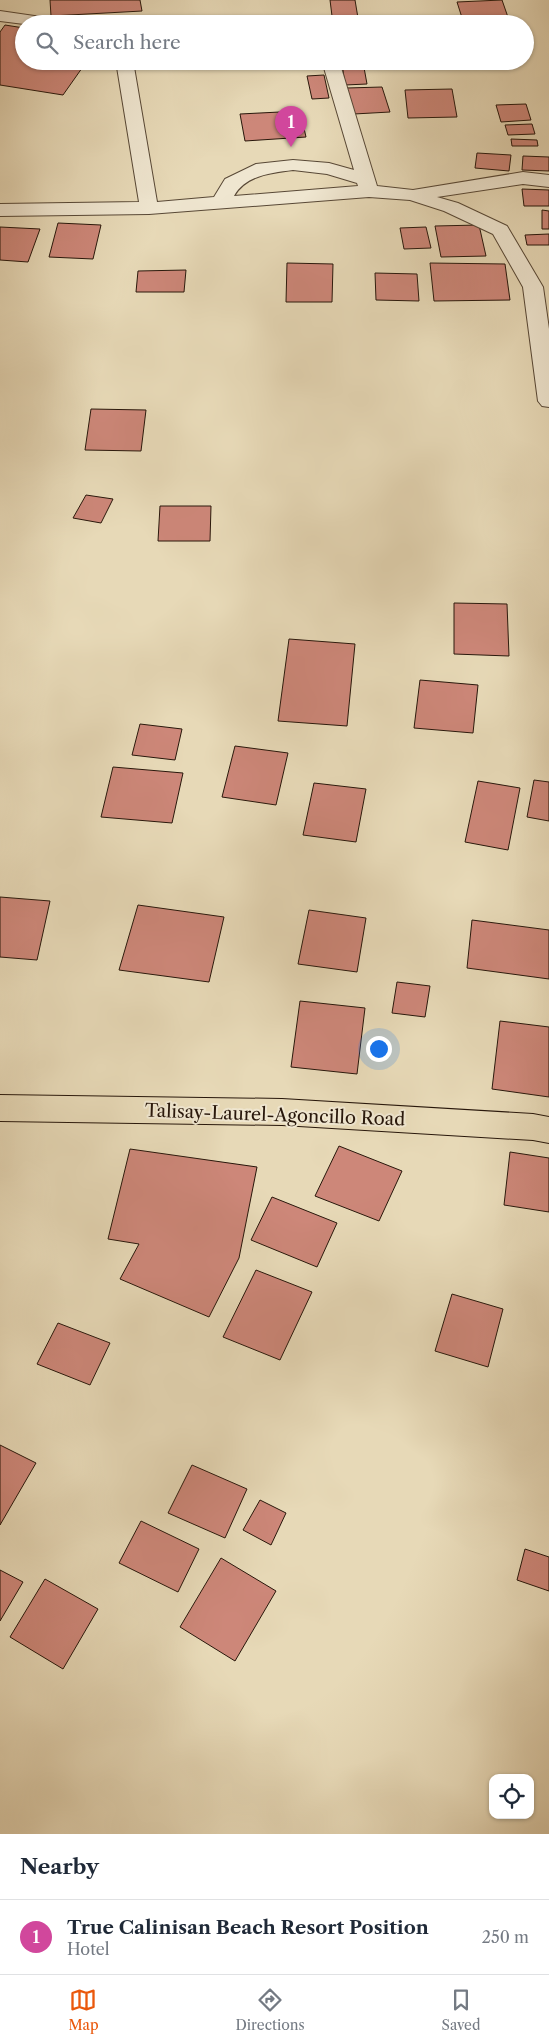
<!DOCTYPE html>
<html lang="en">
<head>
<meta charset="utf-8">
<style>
	body { margin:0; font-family:"Libre Caslon Text",serif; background:#f2f2f3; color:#1f2937 }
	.controls { position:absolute; right:15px; bottom:15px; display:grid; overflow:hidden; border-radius:10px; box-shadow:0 1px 4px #0004 }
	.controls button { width:45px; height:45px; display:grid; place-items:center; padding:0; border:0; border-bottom:1px solid #e0e1e3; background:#fff; color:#1f2937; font:25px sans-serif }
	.you { position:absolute; left:378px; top:1048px; width:18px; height:18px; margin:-12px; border:4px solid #fff; border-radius:50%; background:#1a73e8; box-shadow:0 0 0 8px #1a73e833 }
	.badge { display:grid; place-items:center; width:32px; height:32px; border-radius:50%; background:#ea580c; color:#fff; font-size:16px; font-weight:700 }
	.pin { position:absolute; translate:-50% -41px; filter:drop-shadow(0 1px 2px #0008) }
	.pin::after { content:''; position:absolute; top:26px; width:18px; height:15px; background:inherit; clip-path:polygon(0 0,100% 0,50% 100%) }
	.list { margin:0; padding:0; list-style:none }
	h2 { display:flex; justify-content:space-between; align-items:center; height:65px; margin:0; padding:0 20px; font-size:21px }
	h2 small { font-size:16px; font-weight:400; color:#747a83 }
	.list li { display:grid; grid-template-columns:32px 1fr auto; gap:15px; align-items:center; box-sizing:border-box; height:75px; padding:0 20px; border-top:1px solid #e0e1e3 }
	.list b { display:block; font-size:19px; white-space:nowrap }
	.list p { margin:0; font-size:16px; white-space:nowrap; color:#747a83 }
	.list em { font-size:16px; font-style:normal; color:#747a83 }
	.icon { flex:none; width:28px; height:28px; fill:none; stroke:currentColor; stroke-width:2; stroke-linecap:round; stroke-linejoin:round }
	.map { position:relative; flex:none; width:549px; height:1834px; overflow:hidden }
	.search { position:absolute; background:#fff; box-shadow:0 1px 4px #0004; left:15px; right:15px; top:15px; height:55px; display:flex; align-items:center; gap:12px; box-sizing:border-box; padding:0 18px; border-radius:28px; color:#747a83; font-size:19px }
	.sheet { height:140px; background:#fff }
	nav { display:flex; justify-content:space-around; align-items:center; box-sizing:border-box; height:70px; border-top:1px solid #e0e1e3; background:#fff; font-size:14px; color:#747a83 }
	nav a { display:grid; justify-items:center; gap:2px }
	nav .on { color:#ea580c }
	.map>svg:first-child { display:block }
	.building { fill:#cd8779; stroke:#28170b }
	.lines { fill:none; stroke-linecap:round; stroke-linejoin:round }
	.minor-casing { stroke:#584836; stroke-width:2 }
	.major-casing { stroke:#28170b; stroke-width:2 }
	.minor { fill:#efe6d0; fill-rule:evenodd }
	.major { fill:#e7d9b7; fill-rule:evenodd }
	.labels { text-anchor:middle; stroke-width:4; stroke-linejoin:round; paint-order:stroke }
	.street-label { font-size:18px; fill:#28170b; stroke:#efe6d0 }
</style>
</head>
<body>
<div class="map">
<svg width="549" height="1834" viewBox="0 0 549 1834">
	<rect width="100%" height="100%" fill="#e7d9b7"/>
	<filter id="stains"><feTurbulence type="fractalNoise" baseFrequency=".004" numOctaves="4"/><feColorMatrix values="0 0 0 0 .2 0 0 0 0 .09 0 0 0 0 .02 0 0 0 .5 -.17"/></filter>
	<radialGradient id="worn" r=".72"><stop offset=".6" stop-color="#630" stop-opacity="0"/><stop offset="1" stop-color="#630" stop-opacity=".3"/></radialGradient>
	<!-- building -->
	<path class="building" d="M50,0H140L142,11L51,16Z
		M330,0H355L359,24H333Z
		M502,0L510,23L464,24L457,2Z
		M5,25L24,28V61H87L63,95L0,85V32Z
		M363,62L367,84L345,85L342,63Z
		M324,75L329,98L312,99L307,76Z
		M382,87L390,112L354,114L347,88Z
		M452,89L457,117L408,118L405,90Z
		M526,104L531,120L501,122L496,105Z
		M300,111L306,137L245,141L240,114Z
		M532,124L535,134L508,135L505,125Z
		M511,139L537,140L538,146H512Z
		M477,153L511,155L509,171L475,168Z
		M523,156L549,157V171L522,170Z
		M522,189L549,190V206H524Z
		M542,210L549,211V229H542Z
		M58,223L101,225L93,259L49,257Z
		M479,225L486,256L441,257L435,226Z
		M0,227L40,229L28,262L0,260Z
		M426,227L431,248L404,249L400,228Z
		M549,234V245H527L525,235Z
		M287,263L333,264L332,302H286Z
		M430,263L505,264L510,300L434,301Z
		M186,270L184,292H136L138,271Z
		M375,273L417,274L419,301L376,300Z
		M91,409L146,410L141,451L85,450Z
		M86,495L113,499L101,523L73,518Z
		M160,506H211L210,541H158Z
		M454,603L507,604L509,656L454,654Z
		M289,639L355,644L347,726L278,721Z
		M420,680L478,685L473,733L414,728Z
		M140,724L182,729L175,760L132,755Z
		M235,746L288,753L276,805L222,797Z
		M113,767L183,773L172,823L101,817Z
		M534,780L549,782V821L527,817Z
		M478,781L520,788L508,850L465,842Z
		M314,783L366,789L356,842L303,835Z
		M0,897L50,901L37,960L0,957Z
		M138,905L224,917L209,982L119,970Z
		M309,910L366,918L357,972L298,964Z
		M472,920L549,930V979L467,968Z
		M397,982L430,986L425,1017L392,1013Z
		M300,1001L365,1008L357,1074L291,1067Z
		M500,1021L549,1027V1097L492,1089Z
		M339,1146L402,1171L379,1221L315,1196Z
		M130,1149L257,1167L239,1258L209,1317L120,1279L139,1244L108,1239Z
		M510,1152L549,1158V1212L504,1205Z
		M272,1197L337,1223L317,1267L251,1240Z
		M256,1270L312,1292L280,1360L223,1337Z
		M452,1294L503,1309L488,1367L435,1351Z
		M58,1323L110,1343L90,1385L37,1364Z
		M0,1445L36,1463L0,1525Z
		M192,1465L247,1489L225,1538L168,1513Z
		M260,1500L286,1513L271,1545L243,1530Z
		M141,1521L199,1549L178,1592L119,1563Z
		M525,1549L549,1557V1591L517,1580Z
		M221,1558L276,1591L235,1661L180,1627Z
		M0,1570L23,1582L0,1621Z
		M45,1579L98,1609L63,1669L10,1637Z"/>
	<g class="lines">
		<defs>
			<path id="minor" d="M0,11L55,19L63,24H24L0,21Z
				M320,17L326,18L327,24H278L286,19Z
				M116,61H133L157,202L214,197L225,179L256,164L293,160L329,163L354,170L322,61H339L377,186L413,190L523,172L549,175V187L523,184L437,197L458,203L507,226L543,287L549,329V407L542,406L538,401L523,287L493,234L444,211L410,200L369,197L149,214L0,216V204L139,202ZM293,170L327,174L357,183L358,186L234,196C246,175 271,173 293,170Z"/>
			<path id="major" d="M0,1095L282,1099L533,1114L549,1117V1143L533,1140L282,1125L0,1121Z"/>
		</defs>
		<!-- minor casing -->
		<use href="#minor" class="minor-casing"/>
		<!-- major casing -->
		<use href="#major" class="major-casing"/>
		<!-- minor -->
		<use href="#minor" class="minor"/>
		<!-- major -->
		<use href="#major" class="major"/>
	</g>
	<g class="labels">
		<!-- street labels -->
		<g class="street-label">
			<text transform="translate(275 1115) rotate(2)" y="6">Talisay-Laurel-Agoncillo Road</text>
		</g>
	</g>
	<rect width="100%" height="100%" filter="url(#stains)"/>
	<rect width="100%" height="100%" fill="url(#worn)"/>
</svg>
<div class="controls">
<button><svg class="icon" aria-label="locate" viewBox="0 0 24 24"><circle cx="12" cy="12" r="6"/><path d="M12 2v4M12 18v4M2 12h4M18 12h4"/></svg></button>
</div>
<div class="you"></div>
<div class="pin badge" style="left:291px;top:147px;background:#d1479c">1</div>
<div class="search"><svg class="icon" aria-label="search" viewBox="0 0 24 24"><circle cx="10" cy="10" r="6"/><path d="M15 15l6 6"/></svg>Search here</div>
</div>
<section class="sheet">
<h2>Nearby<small></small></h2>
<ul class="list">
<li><span class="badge" style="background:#d1479c">1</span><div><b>True Calinisan Beach Resort Position</b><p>Hotel</p></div><em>250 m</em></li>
</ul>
</section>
<nav>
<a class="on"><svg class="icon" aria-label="map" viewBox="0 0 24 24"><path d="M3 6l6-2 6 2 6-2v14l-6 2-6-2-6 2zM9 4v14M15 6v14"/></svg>Map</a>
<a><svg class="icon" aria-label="directions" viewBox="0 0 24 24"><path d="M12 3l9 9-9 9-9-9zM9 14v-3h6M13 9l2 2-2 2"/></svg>Directions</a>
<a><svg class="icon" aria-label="saved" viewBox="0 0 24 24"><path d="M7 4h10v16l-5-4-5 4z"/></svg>Saved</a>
</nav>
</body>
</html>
